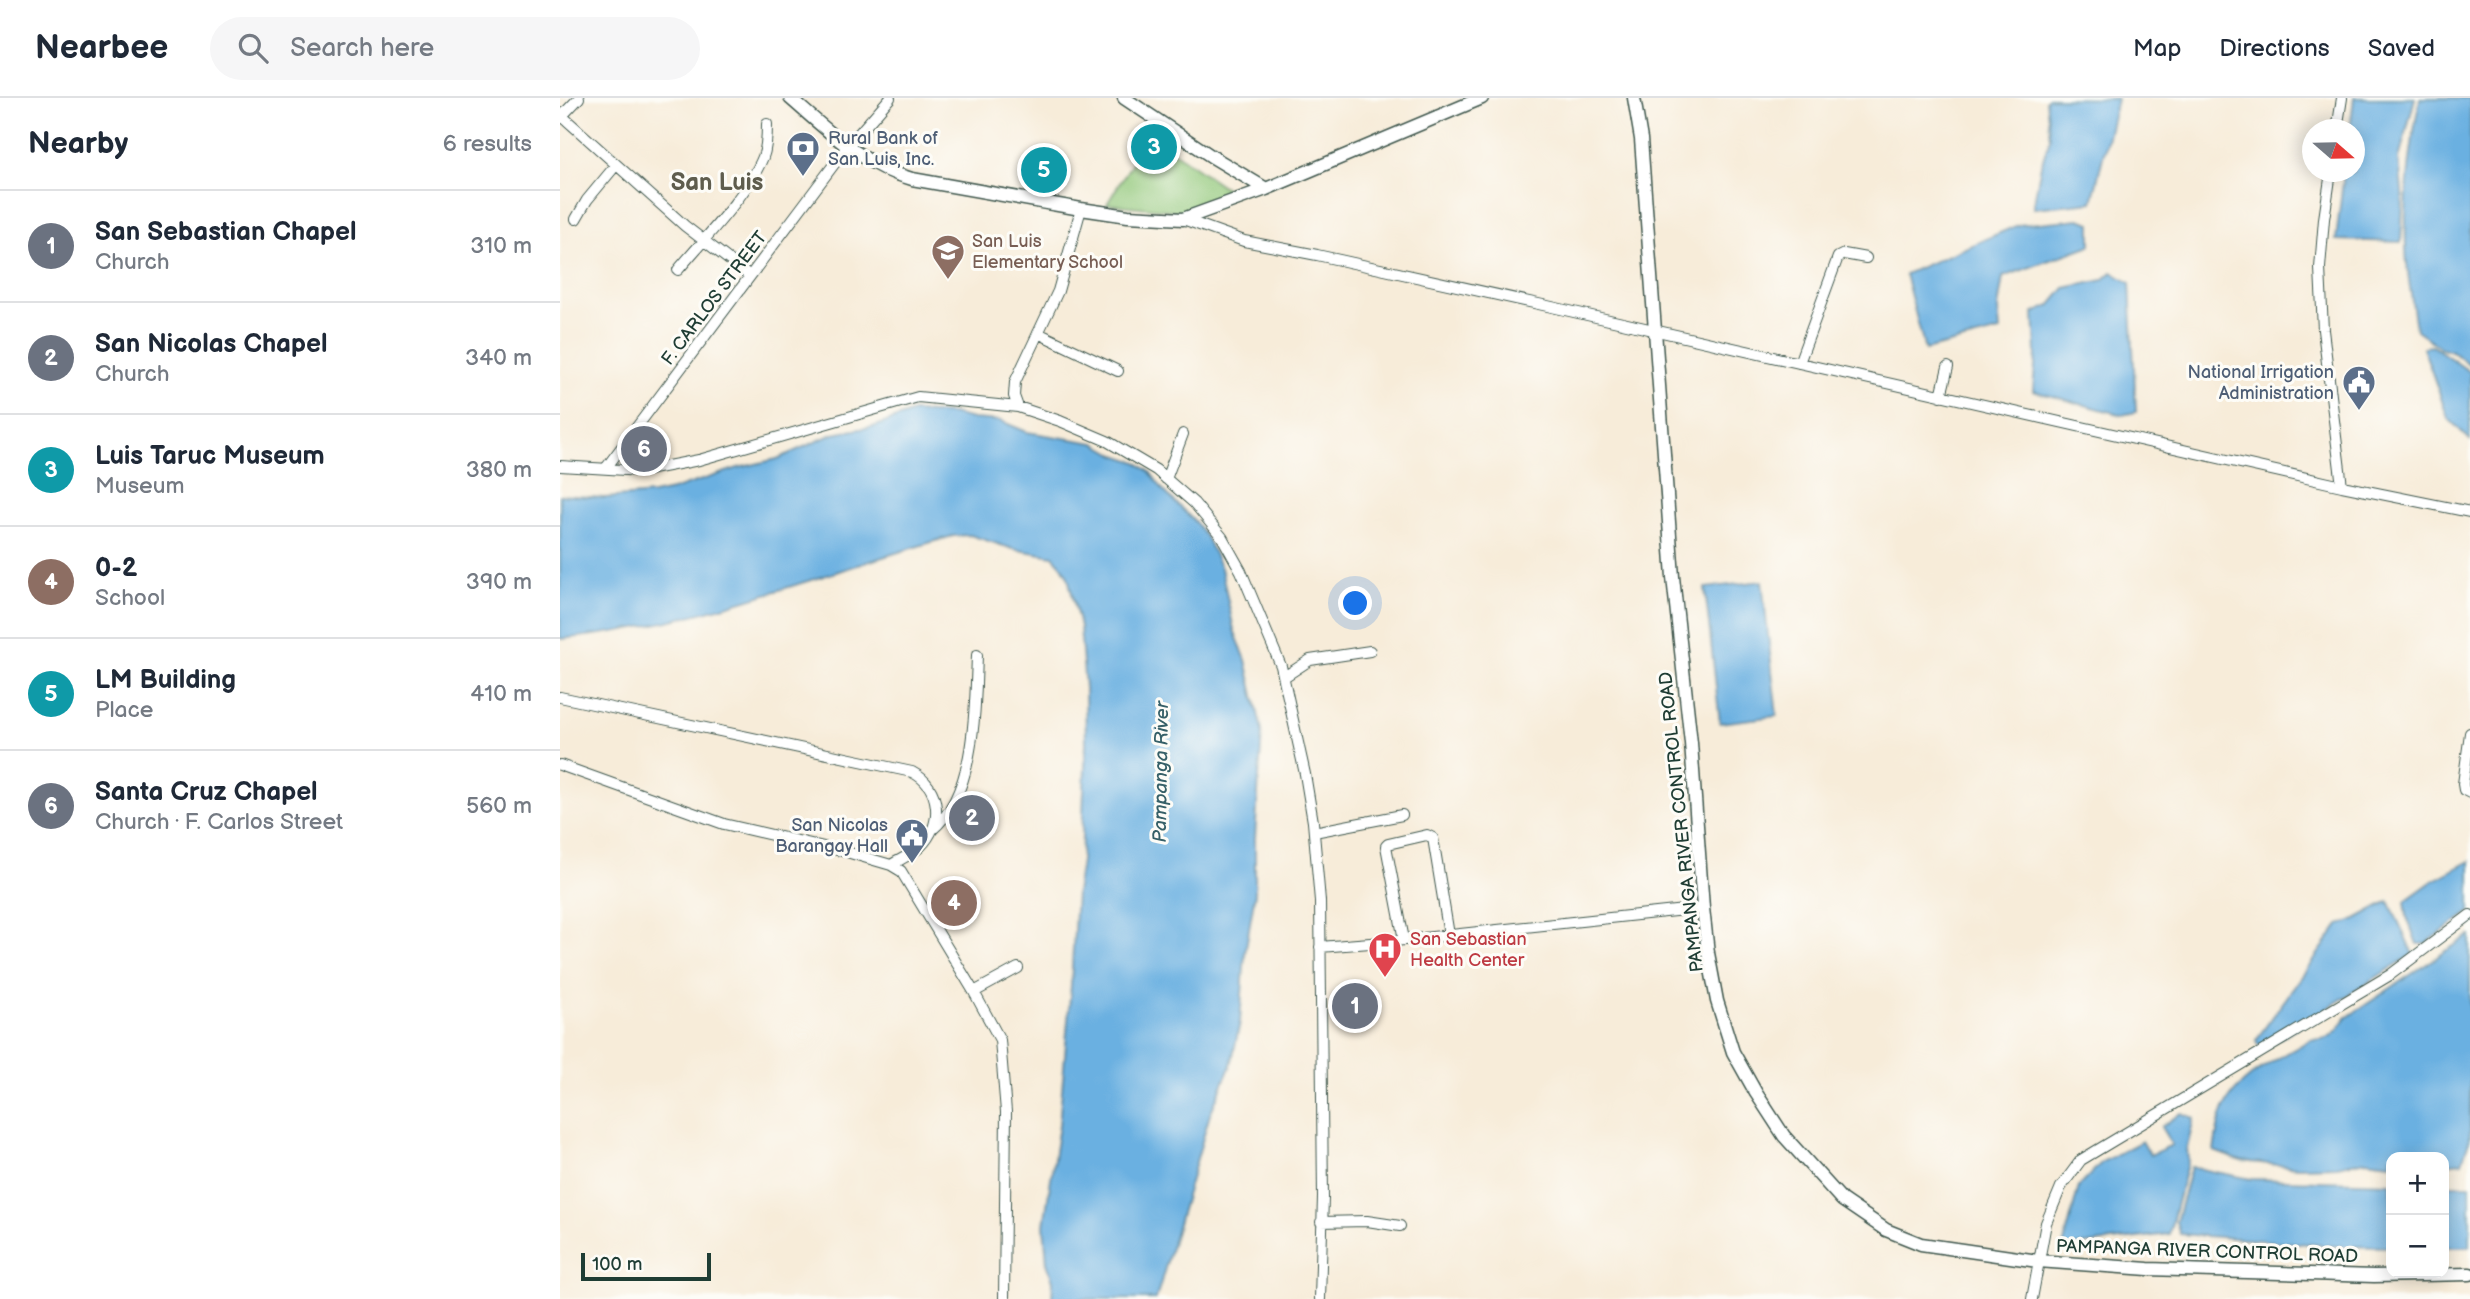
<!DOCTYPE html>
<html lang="en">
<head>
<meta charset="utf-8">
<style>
	body { margin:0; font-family:"Balsamiq Sans",sans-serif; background:#f6f6f7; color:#1f2937 }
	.controls { position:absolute; right:21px; bottom:21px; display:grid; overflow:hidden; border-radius:14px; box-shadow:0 4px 18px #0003 }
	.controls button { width:63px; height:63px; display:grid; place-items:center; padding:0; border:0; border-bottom:2px solid #e0e1e3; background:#fff; color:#1f2937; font:35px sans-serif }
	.compass { position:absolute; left:1742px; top:21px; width:63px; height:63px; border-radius:50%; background:#fff; box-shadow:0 4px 18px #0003; rotate:110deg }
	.scale { position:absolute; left:21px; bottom:18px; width:130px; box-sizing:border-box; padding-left:7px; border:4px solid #1f3d34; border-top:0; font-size:19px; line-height:24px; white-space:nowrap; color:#1f3d34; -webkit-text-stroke:5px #fdfcf7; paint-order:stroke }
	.you { position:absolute; left:796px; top:506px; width:24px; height:24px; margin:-18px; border:5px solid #fff; border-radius:50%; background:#1a73e8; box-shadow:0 0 0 10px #1a73e833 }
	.badge { display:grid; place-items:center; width:46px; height:46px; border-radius:50%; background:#b5179e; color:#fff; font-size:23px; font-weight:700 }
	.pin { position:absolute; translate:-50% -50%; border:4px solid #fff; box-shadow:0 2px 7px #0006 }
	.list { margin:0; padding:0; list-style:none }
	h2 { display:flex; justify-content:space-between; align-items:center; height:91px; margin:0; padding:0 28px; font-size:30px }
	h2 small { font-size:23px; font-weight:400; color:#747a83 }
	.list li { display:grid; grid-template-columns:46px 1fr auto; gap:21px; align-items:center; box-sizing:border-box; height:112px; padding:0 28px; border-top:2px solid #e0e1e3 }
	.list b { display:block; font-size:26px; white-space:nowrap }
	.list p { margin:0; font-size:23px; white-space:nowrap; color:#747a83 }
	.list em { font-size:23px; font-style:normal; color:#747a83 }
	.icon { flex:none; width:38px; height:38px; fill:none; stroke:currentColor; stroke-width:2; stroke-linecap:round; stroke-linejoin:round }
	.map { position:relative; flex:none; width:1910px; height:1201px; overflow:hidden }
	header { display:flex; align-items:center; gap:42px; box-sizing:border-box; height:98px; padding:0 35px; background:#fff; border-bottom:2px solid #e0e1e3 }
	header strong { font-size:33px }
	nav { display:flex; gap:38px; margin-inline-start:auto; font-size:24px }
	.search { width:490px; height:63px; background:#f6f6f7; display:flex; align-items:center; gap:18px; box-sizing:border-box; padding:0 24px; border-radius:38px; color:#747a83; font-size:26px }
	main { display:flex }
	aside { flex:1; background:#fff }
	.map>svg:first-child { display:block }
	.green { fill:#92c87a; stroke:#588257; stroke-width:2 }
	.water { fill:#6bb0e1; stroke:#45768a; stroke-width:2 }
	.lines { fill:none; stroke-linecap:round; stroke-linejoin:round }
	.minor-casing { stroke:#3f574d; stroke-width:12 }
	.major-casing { stroke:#3f574d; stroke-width:15 }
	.minor { stroke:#fff; stroke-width:10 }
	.major { stroke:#fff; stroke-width:12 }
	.labels { text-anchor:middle; stroke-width:6; stroke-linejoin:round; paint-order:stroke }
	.service-label { font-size:18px; fill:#4e5e75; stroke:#fdfcf7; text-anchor:end }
	.education-label { font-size:18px; fill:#785e54; stroke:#fdfcf7; text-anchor:start }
	.street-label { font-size:18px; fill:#1f3d34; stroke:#fdfcf7 }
	.health-label { font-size:18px; fill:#be3a42; stroke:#fdfcf7; text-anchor:start }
	.water-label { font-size:19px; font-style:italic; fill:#366068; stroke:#fdfcf7 }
	.district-label { font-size:24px; font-weight:bold; fill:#5f5d4e; stroke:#fdfcf7 }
</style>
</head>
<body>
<header>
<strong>Nearbee</strong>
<div class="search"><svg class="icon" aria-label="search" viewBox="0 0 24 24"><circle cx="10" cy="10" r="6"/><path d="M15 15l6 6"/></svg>Search here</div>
<nav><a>Map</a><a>Directions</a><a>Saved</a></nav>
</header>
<main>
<aside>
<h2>Nearby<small>6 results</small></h2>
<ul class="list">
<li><span class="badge" style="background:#6b7280">1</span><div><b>San Sebastian Chapel</b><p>Church</p></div><em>310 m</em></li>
<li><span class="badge" style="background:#6b7280">2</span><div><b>San Nicolas Chapel</b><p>Church</p></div><em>340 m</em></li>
<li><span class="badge" style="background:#0f9aa8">3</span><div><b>Luis Taruc Museum</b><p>Museum</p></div><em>380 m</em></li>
<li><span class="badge" style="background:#8d6e63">4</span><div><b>0-2</b><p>School</p></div><em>390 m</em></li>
<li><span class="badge" style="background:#0f9aa8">5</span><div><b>LM Building</b><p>Place</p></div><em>410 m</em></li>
<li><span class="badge" style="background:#6b7280">6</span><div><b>Santa Cruz Chapel</b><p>Church · F. Carlos Street</p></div><em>560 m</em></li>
</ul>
</aside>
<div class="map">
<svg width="1910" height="1201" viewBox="0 0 1910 1201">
	<rect width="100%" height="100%" fill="#fdfcf7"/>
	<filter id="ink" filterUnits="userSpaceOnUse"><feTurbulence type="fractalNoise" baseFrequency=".0143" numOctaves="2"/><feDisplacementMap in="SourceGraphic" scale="14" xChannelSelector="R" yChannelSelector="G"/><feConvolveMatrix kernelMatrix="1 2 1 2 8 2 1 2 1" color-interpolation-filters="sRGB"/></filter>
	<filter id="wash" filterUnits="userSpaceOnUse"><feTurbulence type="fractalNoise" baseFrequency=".00686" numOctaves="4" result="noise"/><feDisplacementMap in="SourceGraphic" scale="28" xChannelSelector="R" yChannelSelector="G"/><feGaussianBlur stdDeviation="1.57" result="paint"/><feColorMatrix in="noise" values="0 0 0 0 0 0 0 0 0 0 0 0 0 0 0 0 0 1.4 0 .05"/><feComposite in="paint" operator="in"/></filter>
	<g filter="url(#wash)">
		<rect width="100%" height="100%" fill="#f7ecd9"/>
		<!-- green -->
		<path class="green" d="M589,37L667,91L665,98L627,114L547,106Z"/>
		<!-- water -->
		<path class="water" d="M1489,0L1557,1L1532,104L1473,110L1481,67L1490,41L1486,2Z
			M1794,0H1855L1839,61L1843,103L1841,144L1776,142L1784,74H1794V32L1790,31Z
			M1860,0H1910V268L1892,253L1881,250L1856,232C1853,205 1847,178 1846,151C1844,100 1850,50 1860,0Z
			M1519,121L1531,125V147L1443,179L1438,210L1440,233L1365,252L1345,176L1458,127Z
			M1552,174L1570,185L1576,314L1562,317L1473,293L1476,255L1474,215L1490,208L1505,190L1543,182Z
			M1873,248L1910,274V342L1888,320L1863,249Z
			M353,314L392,316L413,321L441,323L467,334L535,345L556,357L577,364L590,374L604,393L636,425L647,441L661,470L674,532L686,562L702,633L695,740V795L685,855L680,924L671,967L650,1016L596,1201H492L493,1183L487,1165L484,1127L499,1027L511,887L516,795L521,763L526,646L525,590L520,529L508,479L502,468L493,458L453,451L410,437L393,438C263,474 135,529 0,541V397L45,400L93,396L112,392L178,370L217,361L273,336L316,328Z
			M1202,483L1217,618L1160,625L1145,490Z
			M1910,763V814L1865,846H1857L1847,819L1845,803L1874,782Z
			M1829,803L1853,856L1706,949L1698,947L1696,942L1779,827L1792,823Z
			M1910,837V1040L1902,1064L1884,1066V1059H1831V1065L1806,1062L1777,1068L1738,1069L1681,1063L1654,1053C1656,1039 1658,1024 1664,1010C1679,977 1722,960 1751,941C1769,944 1777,934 1786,920Z
			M1621,1015L1634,1020L1627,1050L1628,1062L1609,1136L1503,1149L1519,1088L1542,1064L1582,1043L1590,1057L1612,1047L1601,1029Z
			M1631,1069L1691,1081L1831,1085V1149L1775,1148L1620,1136L1616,1124Z
			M1884,1087H1910V1149H1884Z"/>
	</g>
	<g filter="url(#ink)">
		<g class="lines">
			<defs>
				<path id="minor" d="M2,18L125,128L190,178
					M0,20L19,0
					M1777,32L1782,0
					M1771,74L1764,121L1760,170L1763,232L1782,388
					M16,121L27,102L56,67
					M623,121L684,143L757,157L983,207L1782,388L1910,414
					M118,172C144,141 188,96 203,59C207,49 207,37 207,26
					M478,235L558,273
					M1239,265L1278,159L1284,156L1306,160
					M1381,298L1388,269
					M458,309L454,298L455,284L498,193L521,111
					M0,368L82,373L139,362L358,299L458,309L500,323L547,343L596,372L634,405L662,439L681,473L721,568L745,676L753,724L760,803L763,1099L760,1201
					M46,370L287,49L330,0
					M606,381L623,336
					M724,579L750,562L810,553
					M0,599L352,674C381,689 384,726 360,749C352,756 341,761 331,767
					M1910,635L1903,686L1904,692L1910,695
					M0,667L164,726L290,755L331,767L341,773L414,894L440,942L446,1014L444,1201
					M372,732C416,696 415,610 417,557
					M754,734L842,717
					M844,842L826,748L828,746L867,737L873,740L889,837
					M760,849L835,843L1143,810
					M414,894L458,870
					M761,1124L807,1123L840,1128
					M1472,1201L1486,1125L1501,1089L1521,1062L1830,877L1910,817"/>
				<path id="major" d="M230,0C267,32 303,68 352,81L521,111L568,118L623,121L706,91
					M564,0L651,58L706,91L922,0
					M1074,0L1081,41L1113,479L1131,645L1143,810L1148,855L1157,903L1173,954L1196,995L1224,1038L1282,1102L1326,1132L1361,1146L1478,1163L1588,1171L1814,1178L1910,1176"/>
			</defs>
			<!-- minor casing -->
			<use href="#minor" class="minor-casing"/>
			<!-- major casing -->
			<use href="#major" class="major-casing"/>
			<!-- minor -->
			<use href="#minor" class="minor"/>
			<!-- major -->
			<use href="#major" class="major"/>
		</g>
	</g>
	<!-- icons -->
	<defs>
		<symbol id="bank-pin" viewBox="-11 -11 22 30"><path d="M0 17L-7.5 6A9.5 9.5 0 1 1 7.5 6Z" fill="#5c6f8a" stroke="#fdfcf7"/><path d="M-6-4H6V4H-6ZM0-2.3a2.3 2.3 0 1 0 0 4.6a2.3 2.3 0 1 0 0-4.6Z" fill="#fff"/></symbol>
		<symbol id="school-pin" viewBox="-11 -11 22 30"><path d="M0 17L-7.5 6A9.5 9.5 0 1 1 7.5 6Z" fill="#8d6e63" stroke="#fdfcf7"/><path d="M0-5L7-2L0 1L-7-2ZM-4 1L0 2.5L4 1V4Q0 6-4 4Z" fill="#fff"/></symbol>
		<symbol id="civic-pin" viewBox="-11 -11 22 30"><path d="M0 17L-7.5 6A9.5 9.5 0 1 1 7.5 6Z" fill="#5c6f8a" stroke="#fdfcf7"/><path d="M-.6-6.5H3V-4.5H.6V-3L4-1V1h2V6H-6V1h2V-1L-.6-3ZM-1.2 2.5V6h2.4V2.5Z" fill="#fff"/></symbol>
		<symbol id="hospital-pin" viewBox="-11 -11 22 30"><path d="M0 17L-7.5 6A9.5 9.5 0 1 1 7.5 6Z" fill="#e0444e" stroke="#fdfcf7"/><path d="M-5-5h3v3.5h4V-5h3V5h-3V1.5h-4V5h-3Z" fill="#fff"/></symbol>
	</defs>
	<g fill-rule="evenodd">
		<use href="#bank-pin" x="224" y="31" width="38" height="52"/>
		<use href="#school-pin" x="369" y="134" width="38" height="52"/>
		<use href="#civic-pin" x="1780" y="265" width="38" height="52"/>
		<use href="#civic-pin" x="333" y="718" width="38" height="52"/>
		<use href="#hospital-pin" x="806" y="832" width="38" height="52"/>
	</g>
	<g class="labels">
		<!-- service labels -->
		<g class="service-label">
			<text x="268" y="46" text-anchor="start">Rural Bank of<tspan x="268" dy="21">San Luis, Inc.</tspan></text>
			<text x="1774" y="280">National Irrigation<tspan x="1774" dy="21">Administration</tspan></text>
			<text x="328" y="733">San Nicolas<tspan x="328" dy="21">Barangay Hall</tspan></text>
		</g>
		<!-- education labels -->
		<g class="education-label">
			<text x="412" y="149">San Luis<tspan x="412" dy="21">Elementary School</tspan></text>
		</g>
		<!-- street labels -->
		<g class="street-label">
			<text transform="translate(154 200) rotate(-53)" y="6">F. CARLOS STREET</text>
			<text transform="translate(1121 724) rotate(-96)" y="6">PAMPANGA RIVER CONTROL ROAD</text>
			<text transform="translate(1647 1153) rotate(2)" y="6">PAMPANGA RIVER CONTROL ROAD</text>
		</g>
		<!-- health labels -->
		<g class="health-label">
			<text x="850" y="847">San Sebastian<tspan x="850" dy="21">Health Center</tspan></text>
		</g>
		<!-- water labels -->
		<g class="water-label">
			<text transform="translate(600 674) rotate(-89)" y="7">Pampanga River</text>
		</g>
		<!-- district labels -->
		<g class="district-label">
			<text x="157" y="92">San Luis</text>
		</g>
	</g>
</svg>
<div class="controls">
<button>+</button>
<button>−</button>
</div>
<svg class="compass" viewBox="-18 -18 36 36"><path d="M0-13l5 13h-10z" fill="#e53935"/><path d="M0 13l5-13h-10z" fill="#747a83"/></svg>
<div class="scale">100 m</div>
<div class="you"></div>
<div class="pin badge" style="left:795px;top:908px;background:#6b7280">1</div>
<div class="pin badge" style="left:412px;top:720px;background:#6b7280">2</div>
<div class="pin badge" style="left:594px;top:49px;background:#0f9aa8">3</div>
<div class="pin badge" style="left:394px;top:805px;background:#8d6e63">4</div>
<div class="pin badge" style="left:484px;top:72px;background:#0f9aa8">5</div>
<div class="pin badge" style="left:84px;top:351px;background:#6b7280">6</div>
</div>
</main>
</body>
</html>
